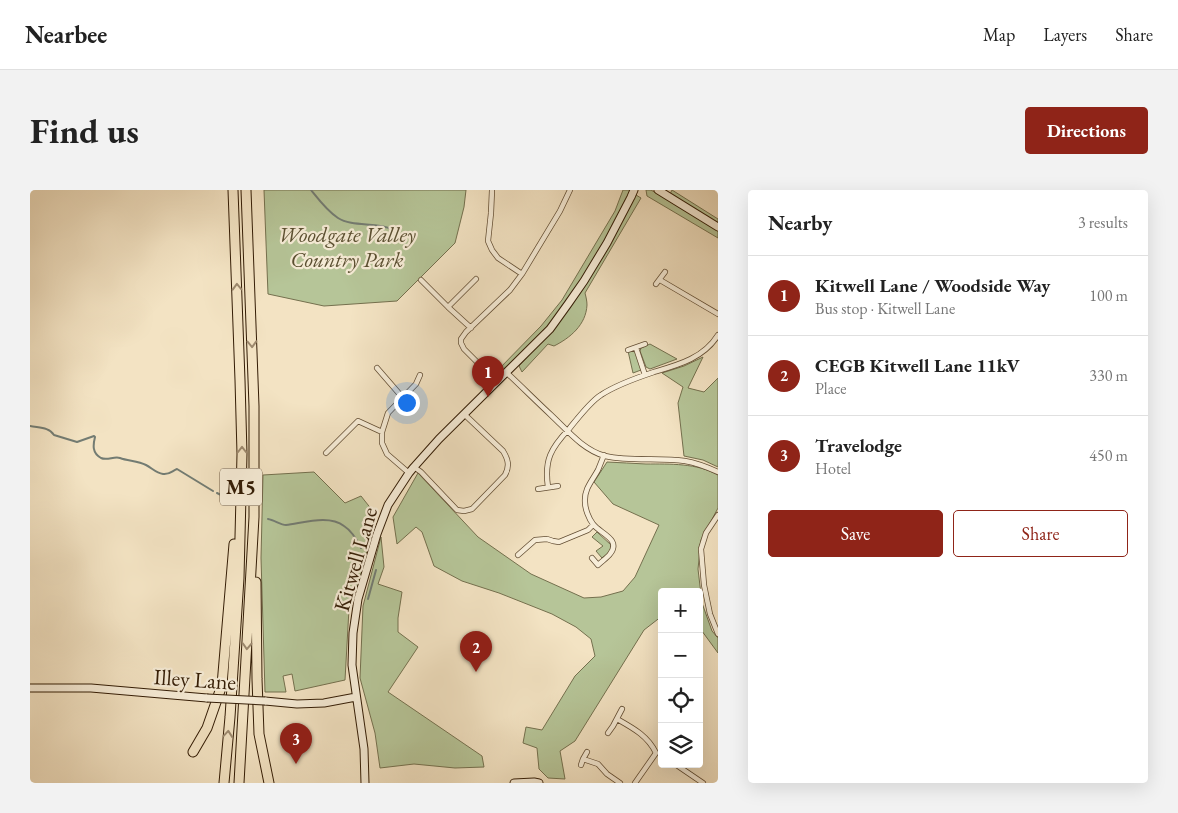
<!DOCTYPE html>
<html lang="en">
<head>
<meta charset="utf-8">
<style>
	body { margin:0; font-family:"EB Garamond",serif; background:#f2f2f2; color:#222 }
	.controls { position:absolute; right:15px; bottom:15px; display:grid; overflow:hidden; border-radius:5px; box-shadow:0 5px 20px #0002 }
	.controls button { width:45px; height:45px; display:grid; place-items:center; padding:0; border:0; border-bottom:1px solid #e0e0e0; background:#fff; color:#222; font:25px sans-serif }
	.you { position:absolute; left:376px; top:212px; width:18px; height:18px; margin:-12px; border:4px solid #fff; border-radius:50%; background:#1a73e8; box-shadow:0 0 0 8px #1a73e833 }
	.badge { display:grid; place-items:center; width:32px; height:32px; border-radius:50%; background:#8f2418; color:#fff; font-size:16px; font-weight:700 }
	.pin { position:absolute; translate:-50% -41px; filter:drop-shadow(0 1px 2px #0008) }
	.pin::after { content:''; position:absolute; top:26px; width:18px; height:15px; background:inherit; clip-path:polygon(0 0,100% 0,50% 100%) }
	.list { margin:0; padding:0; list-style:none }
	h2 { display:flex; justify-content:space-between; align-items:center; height:65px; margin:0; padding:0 20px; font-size:21px }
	h2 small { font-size:16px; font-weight:400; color:#767676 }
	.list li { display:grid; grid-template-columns:32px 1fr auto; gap:15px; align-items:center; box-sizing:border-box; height:80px; padding:0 20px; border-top:1px solid #e0e0e0 }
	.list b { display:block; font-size:19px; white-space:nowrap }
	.list p { margin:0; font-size:16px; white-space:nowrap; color:#767676 }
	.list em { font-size:16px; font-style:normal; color:#767676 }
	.actions { display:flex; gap:10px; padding:15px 20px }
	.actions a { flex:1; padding:11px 0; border:1px solid #8f2418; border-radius:5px; text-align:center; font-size:18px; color:#8f2418 }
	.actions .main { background:#8f2418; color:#fff }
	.icon { flex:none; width:28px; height:28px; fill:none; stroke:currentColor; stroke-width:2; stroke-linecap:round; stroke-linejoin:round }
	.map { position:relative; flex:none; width:688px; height:593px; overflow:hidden; border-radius:5px }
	header { display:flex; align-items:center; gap:30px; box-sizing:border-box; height:70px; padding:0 25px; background:#fff; border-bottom:1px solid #e0e0e0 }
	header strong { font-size:24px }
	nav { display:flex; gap:28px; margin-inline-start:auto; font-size:18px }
	.intro { display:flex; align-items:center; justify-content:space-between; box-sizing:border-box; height:120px; padding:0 30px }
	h1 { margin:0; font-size:35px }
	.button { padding:12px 22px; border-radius:5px; background:#8f2418; color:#fff; font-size:18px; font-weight:700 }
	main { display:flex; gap:30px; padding:0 30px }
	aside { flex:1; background:#fff; border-radius:5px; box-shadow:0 5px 20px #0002 }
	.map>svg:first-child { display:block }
	.green { fill:#b6c598; stroke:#74704e }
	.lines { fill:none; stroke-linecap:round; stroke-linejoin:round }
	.stream { stroke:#737c73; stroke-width:2 }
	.street-casing { stroke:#634e34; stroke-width:6 }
	.secondary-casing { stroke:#331c05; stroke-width:9 }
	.highway-casing { stroke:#331c05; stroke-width:11 }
	.street { stroke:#f7edd8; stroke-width:4.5 }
	.secondary { stroke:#f7edd8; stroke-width:7 }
	.highway { stroke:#f3e3c3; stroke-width:9 }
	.secondary-bridge-casing { stroke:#331c05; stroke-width:9; stroke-linecap:butt }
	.secondary-bridge { stroke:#f7edd8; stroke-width:7 }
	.oneway { stroke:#9d896e }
	.labels { text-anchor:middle; stroke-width:4.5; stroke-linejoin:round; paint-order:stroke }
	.shield { fill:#f7edd8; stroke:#6e5b44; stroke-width:1 }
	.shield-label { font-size:21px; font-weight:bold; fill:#331c05 }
	.park-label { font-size:22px; font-style:italic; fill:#5a4f31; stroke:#f7edd8 }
	.street-label { font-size:22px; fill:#331c05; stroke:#f7edd8 }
</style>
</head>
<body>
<header>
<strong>Nearbee</strong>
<nav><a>Map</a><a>Layers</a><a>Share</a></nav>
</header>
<div class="intro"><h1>Find us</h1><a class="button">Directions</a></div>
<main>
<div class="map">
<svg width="688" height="593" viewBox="0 0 688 593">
	<rect width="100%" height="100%" fill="#f3e3c3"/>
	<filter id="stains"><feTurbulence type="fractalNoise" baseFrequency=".004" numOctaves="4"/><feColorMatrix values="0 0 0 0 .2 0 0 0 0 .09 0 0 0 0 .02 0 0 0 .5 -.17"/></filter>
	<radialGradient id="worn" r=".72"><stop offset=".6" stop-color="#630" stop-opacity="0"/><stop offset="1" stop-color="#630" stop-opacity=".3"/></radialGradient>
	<!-- green -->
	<path class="green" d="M234,0H436L434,17L425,53L367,111L294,116L238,104Z
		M593,0H601L588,28L542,104L520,133L474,181L471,182L467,181L511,136L532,110L585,21Z
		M616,0H621L688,40V48L617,6Z
		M642,0L688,29V34L640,4Z
		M606,5L611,8L555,103C556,107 557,111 557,115C556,135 540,148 524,156L518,154L492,182L489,176L522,140L570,70Z
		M620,154L647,169L620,179L616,177L610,161L611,158Z
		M603,160L606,161L612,179L611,180L603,183L598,161Z
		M673,167L658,198L674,202L688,188V277L673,270L654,266L648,213L653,197L632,183L654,176Z
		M577,272C590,273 603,273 616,274C640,274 667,273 688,285V318L671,350L668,379L672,413L682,441L688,448V463L669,437V402H632V426L614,440L545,551L530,561L535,589L518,588L509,579L507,558L493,553L496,537L512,540L545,486L565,466L561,449L546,437L522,424L469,403L432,391L404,376L392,342L386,337L367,354L363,327L388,283L448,347L501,384L554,408L571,407L593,401L605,387L629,335L583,314L564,292Z
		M284,282L315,313L331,306L346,325L328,396L320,401L315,490L265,501L262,484L253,486L256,502H235L231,368L233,285Z
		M567,342L581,355C581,361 578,365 572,368L566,361L573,356L562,347Z
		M351,347L354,377L348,394L372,402L368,428V442L388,457L358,502L452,566L454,577L425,578L384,574L350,578L345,543L330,488L333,416Z"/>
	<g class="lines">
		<!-- stream -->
		<path class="stream" d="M281,0C289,10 297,21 308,28C322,37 346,32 362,39
			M0,236C9,238 19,237 24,245L47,252L64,246L65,247C63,255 62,263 71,268C77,271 84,266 90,268C98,271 108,271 116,275C122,278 126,283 133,284C139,285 142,281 147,279L183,301
			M187,303L193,306
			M238,329C244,330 251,335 256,335C273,333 299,324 314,336C322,341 327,350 331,358
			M338,409L346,380"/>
		<defs>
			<path id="street" d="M462,0L461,23L458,51L462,60L468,68L492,84
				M391,90L418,117L441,138
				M630,90L688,124
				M626,94L635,82
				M418,117L446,89
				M606,158L615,185
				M598,160L615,154
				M347,178L373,208
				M477,183C492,197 506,211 521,225C537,240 553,260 575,266C602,272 629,267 655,271C667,273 677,277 688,282
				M467,192L434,159L431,153V149L436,142L480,100L492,84L530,21L540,0
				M296,263L328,231L352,242
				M384,277L391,282L427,320L434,321L442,319L475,285C480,276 478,269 473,261L434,224
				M379,283L357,264L352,253V242L358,223L386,194L390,185
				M518,297C514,270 521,258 539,239C547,229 561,211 571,205C586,195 606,188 624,182C648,175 674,168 688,145
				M508,299L528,296
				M688,325L676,343L671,359L674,395L680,424L688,444
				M488,365L505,350L517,349L523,351L529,352L558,340L563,335
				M562,368L568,375C572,371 577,368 580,364C592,349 569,343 563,334C559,329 555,319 555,312C554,299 562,291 568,280C570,275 572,270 574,265
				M587,529C603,538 618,546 626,563L605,593
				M578,543L583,536L592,519
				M553,569L557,562
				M645,574L673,593
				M551,575L553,569L568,574L577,584L590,593"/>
			<path id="secondary" d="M628,0L688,37
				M0,498H61L177,508
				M235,511L267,514L294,513L326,507
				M335,593L334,559L322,475L323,443L328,409L347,344L358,315L379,283L384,277L409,249L520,139L538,114L554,91L577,53L601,7L604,0
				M484,593L504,592L509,593"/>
			<path id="highway" d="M226,392L227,489L229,544L239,593
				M163,562L177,538L192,495L204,354
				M194,593L200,527L209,388L212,264L210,190L203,0
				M209,593L224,327V216L216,0"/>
		</defs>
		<!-- street casing -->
		<use href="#street" class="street-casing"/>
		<!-- secondary casing -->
		<use href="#secondary" class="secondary-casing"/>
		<!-- highway casing -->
		<use href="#highway" class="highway-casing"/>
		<!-- street -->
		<use href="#street" class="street"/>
		<!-- secondary -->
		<use href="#secondary" class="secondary"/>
		<!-- highway -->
		<use href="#highway" class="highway"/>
		<defs>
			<path id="secondary-bridge" d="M177,508L235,511"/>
		</defs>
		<!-- secondary-bridge casing -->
		<use href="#secondary-bridge" class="secondary-bridge-casing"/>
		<!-- secondary-bridge -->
		<use href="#secondary-bridge" class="secondary-bridge"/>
	</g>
	<!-- one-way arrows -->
	<defs><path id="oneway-chevron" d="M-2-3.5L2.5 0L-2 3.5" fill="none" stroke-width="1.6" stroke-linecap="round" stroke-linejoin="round" transform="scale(1.25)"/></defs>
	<g class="oneway">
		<use href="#oneway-chevron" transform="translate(207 97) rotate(-92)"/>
		<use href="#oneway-chevron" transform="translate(222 154) rotate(88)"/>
		<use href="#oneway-chevron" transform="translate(212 260) rotate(-90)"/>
		<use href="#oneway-chevron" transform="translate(217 456) rotate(93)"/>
		<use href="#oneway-chevron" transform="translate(198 544) rotate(-85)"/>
	</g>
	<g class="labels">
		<!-- shield labels -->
		<rect class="shield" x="190" y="278.5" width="42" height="37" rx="4"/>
		<g class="shield-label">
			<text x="211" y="304">M5</text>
		</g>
		<!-- park labels -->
		<g class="park-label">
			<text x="317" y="52">Woodgate Valley<tspan x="317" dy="25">Country Park</tspan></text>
		</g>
		<!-- street labels -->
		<g class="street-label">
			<text transform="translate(325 369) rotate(-74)" y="8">Kitwell Lane</text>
			<text transform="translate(165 489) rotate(4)" y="8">Illey Lane</text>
		</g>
	</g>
	<rect width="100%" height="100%" filter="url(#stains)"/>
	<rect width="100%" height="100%" fill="url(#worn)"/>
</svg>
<div class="controls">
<button>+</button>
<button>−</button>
<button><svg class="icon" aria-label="locate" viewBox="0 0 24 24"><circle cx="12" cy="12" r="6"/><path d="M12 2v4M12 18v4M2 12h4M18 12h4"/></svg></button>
<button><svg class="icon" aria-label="layers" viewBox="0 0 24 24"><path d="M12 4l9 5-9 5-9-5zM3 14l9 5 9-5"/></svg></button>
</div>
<div class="you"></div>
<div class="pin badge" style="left:458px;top:207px">1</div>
<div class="pin badge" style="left:446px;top:482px">2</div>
<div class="pin badge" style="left:266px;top:574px">3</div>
</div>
<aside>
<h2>Nearby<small>3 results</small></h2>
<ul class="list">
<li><span class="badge">1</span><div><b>Kitwell Lane / Woodside Way</b><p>Bus stop · Kitwell Lane</p></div><em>100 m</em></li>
<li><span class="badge">2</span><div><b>CEGB Kitwell Lane 11kV</b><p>Place</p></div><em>330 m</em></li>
<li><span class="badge">3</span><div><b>Travelodge</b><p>Hotel</p></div><em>450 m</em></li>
</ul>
<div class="actions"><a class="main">Save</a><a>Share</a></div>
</aside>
</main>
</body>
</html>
